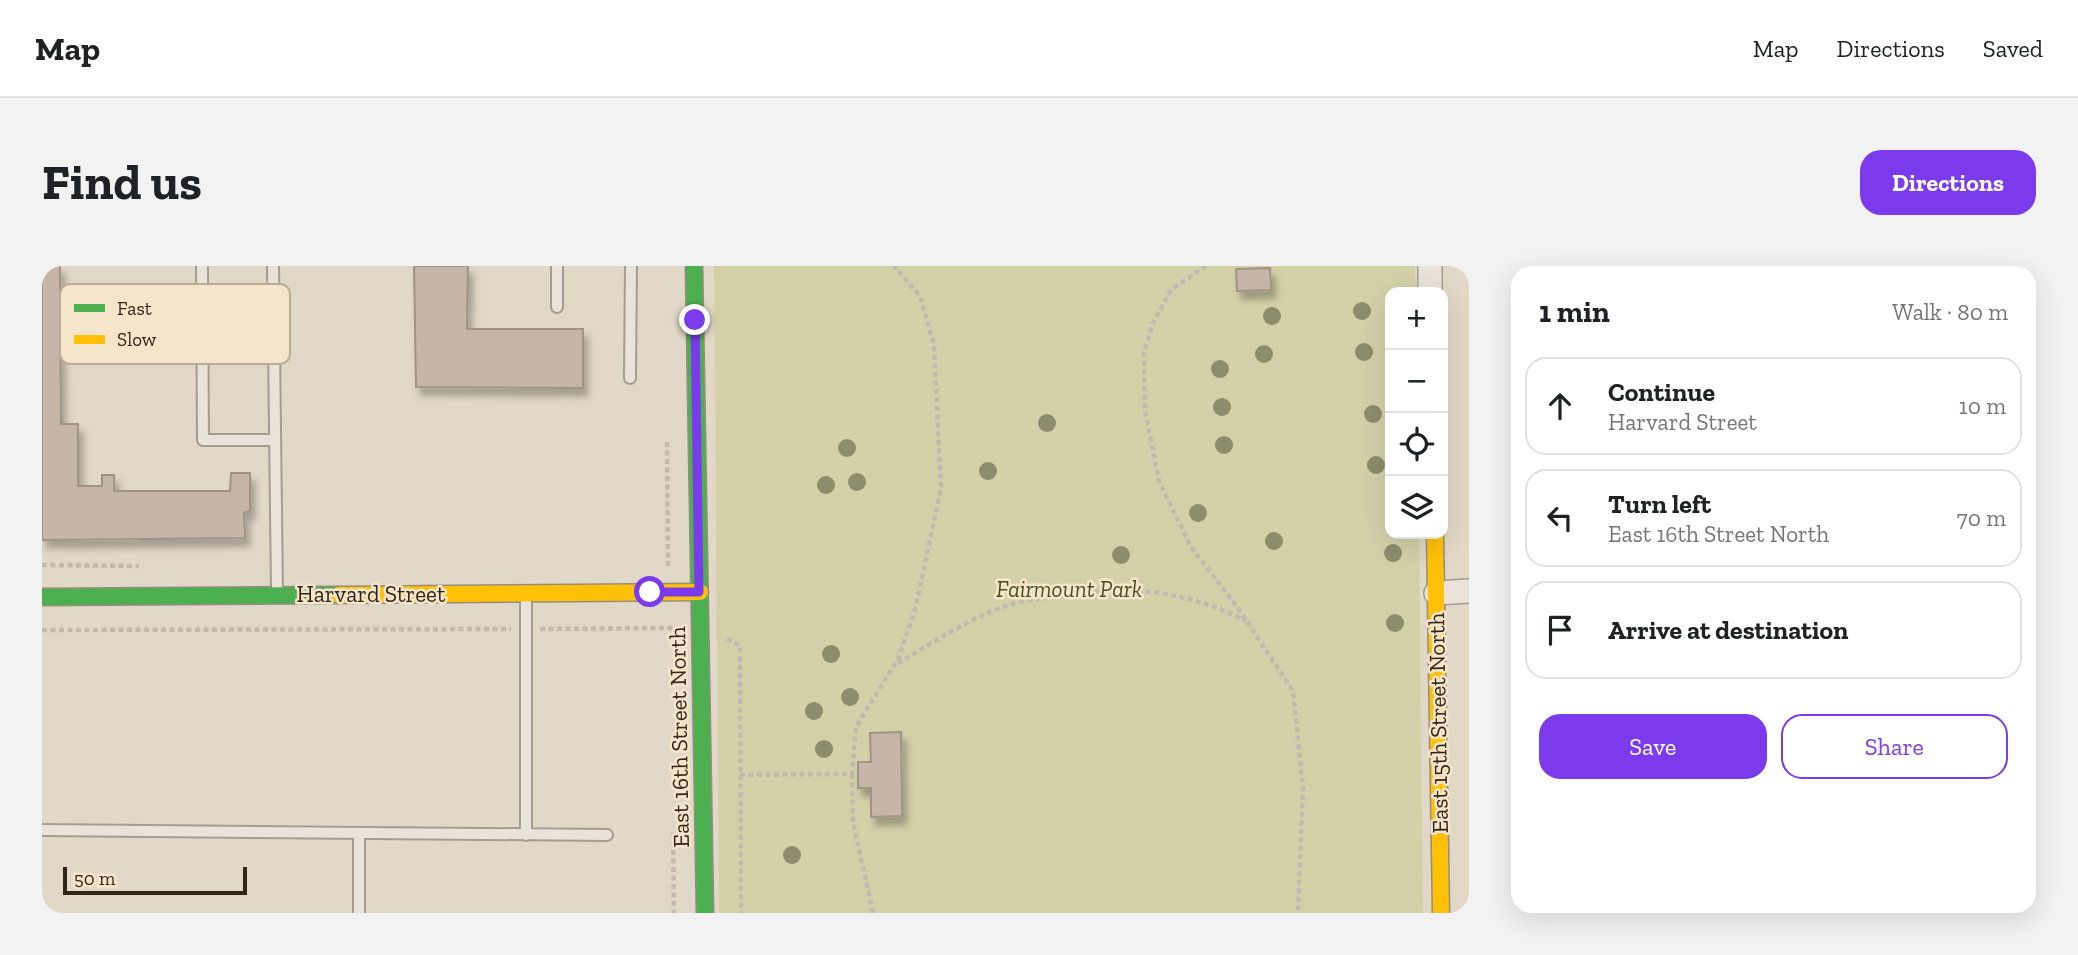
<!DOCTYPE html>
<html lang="en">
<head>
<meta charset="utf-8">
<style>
	body { margin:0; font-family:"Zilla Slab",serif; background:#f2f2f2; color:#202124 }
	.controls { position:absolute; right:21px; top:21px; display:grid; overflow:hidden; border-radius:14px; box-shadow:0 7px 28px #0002 }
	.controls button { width:63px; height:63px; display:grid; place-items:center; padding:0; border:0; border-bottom:2px solid #e0e0e0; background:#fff; color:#202124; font:35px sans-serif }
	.scale { position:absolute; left:21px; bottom:18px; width:184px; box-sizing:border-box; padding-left:7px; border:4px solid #34251a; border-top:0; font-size:19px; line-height:24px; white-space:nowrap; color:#34251a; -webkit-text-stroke:5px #f5e6cb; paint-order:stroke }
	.stop { position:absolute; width:21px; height:21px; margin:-16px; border:5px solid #7c3aed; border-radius:50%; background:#fff }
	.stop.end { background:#7c3aed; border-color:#fff; box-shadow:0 2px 7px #0008 }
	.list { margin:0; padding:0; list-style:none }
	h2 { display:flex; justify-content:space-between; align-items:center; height:91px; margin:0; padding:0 28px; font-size:30px }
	h2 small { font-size:23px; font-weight:400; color:#757577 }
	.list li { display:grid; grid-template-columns:46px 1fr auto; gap:21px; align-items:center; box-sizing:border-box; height:98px; margin:0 14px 14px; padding:0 14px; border:2px solid #e0e0e0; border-radius:21px }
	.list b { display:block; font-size:26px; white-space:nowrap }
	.list p { margin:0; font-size:23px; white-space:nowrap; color:#757577 }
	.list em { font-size:23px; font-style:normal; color:#757577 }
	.actions { display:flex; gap:14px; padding:21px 28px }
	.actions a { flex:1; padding:16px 0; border:2px solid #7c3aed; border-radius:21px; text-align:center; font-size:24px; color:#7c3aed }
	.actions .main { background:#7c3aed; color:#fff }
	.icon { flex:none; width:38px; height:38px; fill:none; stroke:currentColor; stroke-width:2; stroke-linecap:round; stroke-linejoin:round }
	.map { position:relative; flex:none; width:1427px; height:647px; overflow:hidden; border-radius:21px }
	header { display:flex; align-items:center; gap:42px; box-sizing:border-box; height:98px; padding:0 35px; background:#fff; border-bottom:2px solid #e0e0e0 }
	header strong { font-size:33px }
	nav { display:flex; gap:38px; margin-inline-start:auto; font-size:24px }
	.intro { display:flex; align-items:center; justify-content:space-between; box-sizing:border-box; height:168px; padding:0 42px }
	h1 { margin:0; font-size:49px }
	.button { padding:18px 32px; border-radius:21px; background:#7c3aed; color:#fff; font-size:24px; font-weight:700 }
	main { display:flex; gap:42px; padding:0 42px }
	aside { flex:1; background:#fff; border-radius:21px; box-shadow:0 7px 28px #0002 }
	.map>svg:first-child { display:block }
	.green { fill:#d4d1a9 }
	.building { fill:#c6b6a8; stroke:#a19387; stroke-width:2; filter:url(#shadow) }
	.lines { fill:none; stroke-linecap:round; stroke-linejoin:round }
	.lane-casing { stroke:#a69d91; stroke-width:14 }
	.street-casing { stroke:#a69d91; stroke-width:26 }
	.fast-casing { stroke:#968d81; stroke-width:19 }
	.slow-casing { stroke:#968d81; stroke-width:19 }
	.path { stroke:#c2bab1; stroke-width:4.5; stroke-dasharray:5 3.5; stroke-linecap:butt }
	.lane { stroke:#eae3d9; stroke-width:10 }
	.street { stroke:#eae3d9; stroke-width:23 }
	.fast { stroke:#4caf50; stroke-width:16 }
	.slow { stroke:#ffc107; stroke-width:16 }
	.tree { fill:#8d8d6c }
	.route { stroke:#7c3aed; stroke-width:9 }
	.labels { text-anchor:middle; stroke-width:5; stroke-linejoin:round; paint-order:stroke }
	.park-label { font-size:23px; font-style:italic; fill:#475021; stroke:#f5e6cb }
	.street-label { font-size:23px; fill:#34251a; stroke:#f5e6cb }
	.key { fill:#f5e6cb; stroke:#bbac96; stroke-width:2 }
	.key-label { font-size:19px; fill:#34251a }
</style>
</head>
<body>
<header>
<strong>Map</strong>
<nav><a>Map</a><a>Directions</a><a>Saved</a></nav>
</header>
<div class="intro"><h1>Find us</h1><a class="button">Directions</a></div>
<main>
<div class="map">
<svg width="1427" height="647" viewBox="0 0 1427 647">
	<defs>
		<filter id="shadow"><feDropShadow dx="4.5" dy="8" stdDeviation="3.5" flood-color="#0004"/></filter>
	</defs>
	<rect width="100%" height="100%" fill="#e2d8c7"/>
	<!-- green -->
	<path class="green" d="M672,0H1373L1374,26H1348V268H1377L1381,647H677Z"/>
	<!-- building -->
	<path class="building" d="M0,0H18L19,158H36V220H60V209H72V225H188L189,207H208V245L202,247L203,272L0,274Z
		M372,0H426L425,63H541V122L374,121Z
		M1228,2L1229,24L1195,25L1194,3Z
		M859,466L860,550L829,551V522H816V496H829L828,467Z"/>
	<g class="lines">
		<defs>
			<path id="lane" d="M160,0L161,174H233
				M231,0L235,326
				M515,0V41
				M588,112L589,0
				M484,330V569
				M0,564L565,569
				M317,567V647"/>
			<path id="street" d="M1388,0V26
				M1394,327L1427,325"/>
			<path id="fast" d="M652,0L663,647
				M0,331L297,329"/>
			<path id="slow" d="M1393,268L1399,647
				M297,329L658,326"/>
		</defs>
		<!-- lane casing -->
		<use href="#lane" class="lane-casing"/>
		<!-- street casing -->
		<use href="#street" class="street-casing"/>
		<!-- fast casing -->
		<use href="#fast" class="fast-casing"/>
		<!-- slow casing -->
		<use href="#slow" class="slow-casing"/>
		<!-- path -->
		<path class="path" d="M1164,0L1129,24L1111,57L1102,87L1103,145L1117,215L1149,281L1196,342L1251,425L1261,522L1256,647
			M625,176L626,301
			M0,299L97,300
			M498,363L633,362
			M0,364L469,363
			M685,373L698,379L699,647
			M856,397C892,376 930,350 970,338C983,334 998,333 1012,331C1083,319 1139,322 1204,355
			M810,508L811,556L831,647
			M698,509L810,508L814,461L856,393L873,344L899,223L892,79L878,30L852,0
			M631,567L632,647"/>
		<!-- lane -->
		<use href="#lane" class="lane"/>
		<!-- street -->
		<use href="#street" class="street"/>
		<!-- fast -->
		<use href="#fast" class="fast"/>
		<!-- slow -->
		<use href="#slow" class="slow"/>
	</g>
	<!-- trees -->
	<g class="tree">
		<circle cx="1320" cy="45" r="9"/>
		<circle cx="1230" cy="50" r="9"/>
		<circle cx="1322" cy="86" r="9"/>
		<circle cx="1222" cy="88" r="9"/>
		<circle cx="1178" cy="103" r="9"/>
		<circle cx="1180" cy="141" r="9"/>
		<circle cx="1331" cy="148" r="9"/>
		<circle cx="1005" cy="157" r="9"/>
		<circle cx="1182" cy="179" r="9"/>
		<circle cx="805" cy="182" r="9"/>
		<circle cx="1334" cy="199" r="9"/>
		<circle cx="946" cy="205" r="9"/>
		<circle cx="815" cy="216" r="9"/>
		<circle cx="784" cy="219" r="9"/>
		<circle cx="1156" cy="247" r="9"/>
		<circle cx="1232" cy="275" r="9"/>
		<circle cx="1351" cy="287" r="9"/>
		<circle cx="1079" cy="289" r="9"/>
		<circle cx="1353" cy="357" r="9"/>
		<circle cx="789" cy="388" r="9"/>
		<circle cx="808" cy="431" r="9"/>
		<circle cx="772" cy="445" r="9"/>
		<circle cx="782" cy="483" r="9"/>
		<circle cx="750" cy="589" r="9"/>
	</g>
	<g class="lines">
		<!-- route -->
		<path class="route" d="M608,326H657L653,54"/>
	</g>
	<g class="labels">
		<!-- park labels -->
		<g class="park-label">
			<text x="1027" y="331">Fairmount Park</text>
		</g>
		<!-- street labels -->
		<g class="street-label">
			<text x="329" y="336">Harvard Street</text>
			<text transform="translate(1396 457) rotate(-91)" y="8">East 15th Street North</text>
			<text transform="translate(637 471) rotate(-91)" y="8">East 16th Street North</text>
		</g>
	</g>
	<!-- legend -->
	<rect x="18" y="18" width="230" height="80" rx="10" class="key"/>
	<rect x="32" y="38" width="31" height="8" fill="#4caf50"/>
	<rect x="32" y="69" width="31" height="9" fill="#ffc107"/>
	<g class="key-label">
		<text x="75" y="49">Fast</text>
		<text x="75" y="80">Slow</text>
	</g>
</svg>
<div class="controls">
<button>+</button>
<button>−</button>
<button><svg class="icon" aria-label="locate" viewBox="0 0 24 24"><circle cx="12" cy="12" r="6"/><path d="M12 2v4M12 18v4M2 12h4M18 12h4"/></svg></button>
<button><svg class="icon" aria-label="layers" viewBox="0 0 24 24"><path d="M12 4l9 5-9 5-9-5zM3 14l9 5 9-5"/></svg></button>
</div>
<div class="scale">50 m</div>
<div class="stop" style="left:608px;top:326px"></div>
<div class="stop end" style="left:653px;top:54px"></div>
</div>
<aside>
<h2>1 min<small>Walk · 80 m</small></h2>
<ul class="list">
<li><svg class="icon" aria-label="ahead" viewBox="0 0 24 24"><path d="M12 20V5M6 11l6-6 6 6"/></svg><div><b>Continue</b><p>Harvard Street</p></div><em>10 m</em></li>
<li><svg class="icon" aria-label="left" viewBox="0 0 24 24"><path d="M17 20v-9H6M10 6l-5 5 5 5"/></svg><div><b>Turn left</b><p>East 16th Street North</p></div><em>70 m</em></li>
<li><svg class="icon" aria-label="arrive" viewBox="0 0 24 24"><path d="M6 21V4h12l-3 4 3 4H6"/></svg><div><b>Arrive at destination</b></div></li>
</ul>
<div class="actions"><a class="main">Save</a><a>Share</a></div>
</aside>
</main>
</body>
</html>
